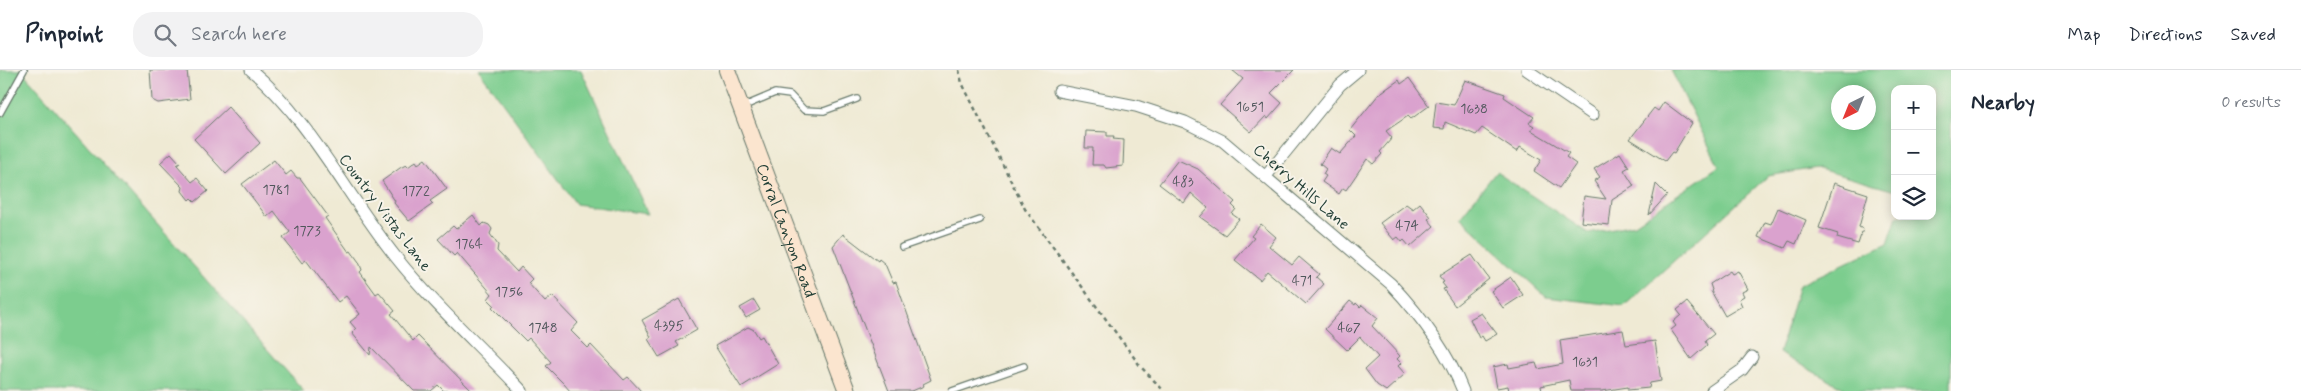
<!DOCTYPE html>
<html lang="en">
<head>
<meta charset="utf-8">
<style>
	body { margin:0; font-family:Mynerve,sans-serif; background:#f2f2f3; color:#1f2937 }
	.controls { position:absolute; right:15px; top:15px; display:grid; overflow:hidden; border-radius:10px; box-shadow:0 2px 12px #0003 }
	.controls button { width:45px; height:45px; display:grid; place-items:center; padding:0; border:0; border-bottom:1px solid #e0e1e3; background:#fff; color:#1f2937; font:25px sans-serif }
	.compass { position:absolute; left:1831px; top:15px; width:45px; height:45px; border-radius:50%; background:#fff; box-shadow:0 2px 12px #0003; rotate:223deg }
	.list { margin:0; padding:0; list-style:none }
	h2 { display:flex; justify-content:space-between; align-items:center; height:65px; margin:0; padding:0 20px; font-size:21px }
	h2 small { font-size:16px; font-weight:400; color:#747a83 }
	.icon { flex:none; width:28px; height:28px; fill:none; stroke:currentColor; stroke-width:2; stroke-linecap:round; stroke-linejoin:round }
	.map { position:relative; flex:none; width:1951px; height:321px; overflow:hidden }
	header { display:flex; align-items:center; gap:30px; box-sizing:border-box; height:70px; padding:0 25px; background:#fff; border-bottom:1px solid #e0e1e3 }
	header strong { font-size:24px }
	nav { display:flex; gap:28px; margin-inline-start:auto; font-size:18px }
	.search { width:350px; height:45px; background:#f2f2f3; display:flex; align-items:center; gap:12px; box-sizing:border-box; padding:0 18px; border-radius:20px; color:#747a83; font-size:19px }
	main { display:flex }
	aside { flex:1; background:#fff }
	.map>svg:first-child { display:block }
	.green { fill:#7ccd8e; stroke:#4e8561; fill-rule:evenodd }
	.building { fill:#daa2ce }
	.lines { fill:none; stroke-linecap:round; stroke-linejoin:round }
	.service-casing { stroke:#687a6c; stroke-width:8 }
	.minor-casing { stroke:#687a6c; stroke-width:13 }
	.secondary-casing { stroke:#687a6c; stroke-width:18 }
	.path { stroke:#687a6c; stroke-width:2.5; stroke-dasharray:4 4; stroke-linecap:butt }
	.service { stroke:#fff; stroke-width:5.5 }
	.minor { stroke:#fff; stroke-width:11 }
	.secondary { stroke:#fbe5cf; stroke-width:16 }
	.labels { text-anchor:middle; stroke-width:4; stroke-linejoin:round; paint-order:stroke }
	.number-label { font-size:14px; fill:#4e565a }
	.street-label { font-size:16px; fill:#1f3d34; stroke:#f7f3e8 }
</style>
</head>
<body>
<header>
<strong>Pinpoint</strong>
<div class="search"><svg class="icon" aria-label="search" viewBox="0 0 24 24"><circle cx="10" cy="10" r="6"/><path d="M15 15l6 6"/></svg>Search here</div>
<nav><a>Map</a><a>Directions</a><a>Saved</a></nav>
</header>
<main>
<div class="map">
<svg width="1951" height="321" viewBox="0 0 1951 321">
	<rect width="100%" height="100%" fill="#f7f3e8"/>
	<filter id="ink" filterUnits="userSpaceOnUse"><feTurbulence type="fractalNoise" baseFrequency=".02" numOctaves="2"/><feDisplacementMap in="SourceGraphic" scale="10" xChannelSelector="R" yChannelSelector="G"/><feConvolveMatrix kernelMatrix="1 2 1 2 8 2 1 2 1" color-interpolation-filters="sRGB"/></filter>
	<filter id="wash" filterUnits="userSpaceOnUse"><feTurbulence type="fractalNoise" baseFrequency=".0096" numOctaves="4" result="noise"/><feDisplacementMap in="SourceGraphic" scale="20" xChannelSelector="R" yChannelSelector="G"/><feGaussianBlur stdDeviation="1.12" result="paint"/><feColorMatrix in="noise" values="0 0 0 0 0 0 0 0 0 0 0 0 0 0 0 0 0 1.4 0 .05"/><feComposite in="paint" operator="in"/></filter>
	<g filter="url(#wash)">
		<rect width="100%" height="100%" fill="#efead4"/>
		<!-- green -->
		<path class="green" d="M0,0H21L304,321H0Z
			M479,0H581L648,144L576,134Z
			M1671,0H1951V321H1849L1779,283L1799,215L1888,173L1897,146H1932V19H1895V121L1816,98L1768,106L1624,236L1546,227L1460,147L1496,102L1588,163L1635,154L1719,96ZM1838,22H1868V52H1838Z"/>
		<g id="blocks">
			<!-- building -->
			<path class="building" d="M150,0H187L190,29L158,33L152,30Z
				M1232,0H1294L1271,23L1282,33L1268,49L1266,46L1251,62L1220,35L1243,9Z
				M1409,8L1429,36L1411,49L1408,46L1386,61L1392,68L1380,82L1382,84L1373,94L1367,89L1346,120L1343,118L1339,124L1322,112L1326,106L1323,104L1326,99L1320,94L1331,78L1340,84L1356,66L1350,60L1379,24L1399,10L1401,14Z
				M1465,10L1505,24L1504,27L1534,47L1529,53L1534,56L1531,60L1569,83L1566,87L1576,94L1559,118L1534,101L1541,90L1520,77L1517,82L1482,58L1476,65L1445,52L1444,59L1433,58L1436,32L1454,35Z
				M1664,32L1692,53L1674,83L1672,82L1665,91L1630,69L1654,38L1658,41Z
				M228,37L260,73L226,104L194,69Z
				M1086,61L1107,62V66H1114L1113,69L1124,70L1123,96L1106,98L1104,95H1092L1093,78H1085Z
				M171,83L180,93L177,95L192,112L197,108L208,121L195,132L191,128L189,130L182,121L183,117L160,93Z
				M1620,83L1629,97L1624,100L1634,116L1612,130L1609,155L1581,152L1584,126L1606,129L1594,111L1600,107L1594,99Z
				M425,89L447,119L430,131L433,134L409,151L394,133L395,131L382,111L400,98L406,95L408,97L416,91L418,94Z
				M274,90L286,105L291,101L297,108H300L328,146L325,148L349,182L351,181L359,192L362,200L360,202L376,224L379,222L395,241L391,244L413,271L418,266L472,321H444L438,315L431,321H414L371,277L370,285L352,263L356,259L350,252L360,244L346,226L338,232L306,190L302,193L283,168L290,162L274,141L267,147L242,114Z
				M1178,90L1198,99L1235,132L1232,135L1236,139L1232,144L1239,149L1225,165L1200,147L1208,138L1191,123L1184,133L1159,114Z
				M1834,113L1868,124L1859,157L1863,159L1858,174L1837,168L1838,164L1819,158Z
				M1656,114L1667,125L1649,145Z
				M1420,133L1431,147L1428,149L1434,156L1410,177L1404,170L1402,172L1398,167L1394,170L1380,153L1406,134L1413,139Z
				M1778,138L1806,150L1796,174L1789,171L1785,178L1758,167L1765,152L1771,154Z
				M473,145L481,156L484,153L489,155L492,159L490,164L498,175L497,181L517,202L521,197L532,209L528,213L545,232L552,226L578,253L571,261L588,278L591,275L624,310L628,307L641,321H570L564,314L546,296L551,292L529,268L526,271L492,237L494,235L488,229L492,224L457,183L454,186L438,169L453,156L456,159Z
				M1261,154L1276,167L1269,176L1292,195L1299,187L1319,204L1316,207L1324,214L1306,234L1267,201L1260,210L1235,190L1254,168L1251,166Z
				M843,164L878,191L879,189L885,194L893,213L896,212L931,310L923,314L924,316L912,321H889L833,176Z
				M1472,185L1489,209L1455,236L1443,219L1446,218L1442,213L1444,212L1439,206Z
				M1730,201L1732,204L1738,201L1748,219L1742,222L1744,226L1739,229L1742,236L1725,246L1711,221L1712,220L1710,214Z
				M1511,207L1523,225L1503,238L1491,221Z
				M679,229L697,260L676,272L679,276L659,287L648,269L651,267L642,250Z
				M754,230L760,240L746,248L740,238Z
				M1350,231L1355,235L1356,233L1360,237L1362,235L1378,248L1372,256L1400,286L1397,289L1401,293L1398,296L1405,304L1386,321L1377,315L1365,299L1378,287L1360,267L1347,280L1325,259Z
				M1687,232L1714,264L1705,271L1707,275L1691,289L1671,260L1676,256L1673,252L1681,245L1677,240Z
				M1481,243L1497,264L1485,271L1482,266L1479,268L1470,249Z
				M748,257L754,260L759,268L762,266L778,294L741,317L715,276Z
				M1623,260L1626,275L1655,271L1661,311L1650,313L1649,318L1628,320V317L1602,321H1571L1569,310L1541,316L1542,321H1509L1508,316L1497,318L1493,297L1508,294L1509,298L1536,293L1538,299L1563,294L1560,270Z"/>
		</g>
	</g>
	<g filter="url(#ink)">
		<use href="#blocks" fill-opacity="0" stroke="#687a6c" stroke-width="1"/>
		<g class="lines">
			<defs>
				<path id="service" d="M742,37L775,23L790,25L804,40L824,41L857,29
					M0,43L24,0
					M902,177L980,150
					M952,321L1024,296"/>
				<path id="minor" d="M251,0C308,47 348,127 395,186C433,234 480,276 522,321
					M1527,0L1593,45
					M1059,21L1136,36L1185,52L1223,71L1391,214C1421,246 1447,280 1463,321
					M1266,106L1340,15L1358,0
					M1712,321L1742,300L1752,287"/>
				<g id="secondary">
					<path id="s1" d="M727,0L847,321"/>
				</g>
			</defs>
			<!-- service casing -->
			<use href="#service" class="service-casing"/>
			<!-- minor casing -->
			<use href="#minor" class="minor-casing"/>
			<!-- secondary casing -->
			<use href="#secondary" class="secondary-casing"/>
			<!-- path -->
			<path class="path" d="M959,0L962,13L1025,139L1141,297L1164,321"/>
			<!-- service -->
			<use href="#service" class="service"/>
			<!-- minor -->
			<use href="#minor" class="minor"/>
			<!-- secondary -->
			<use href="#secondary" class="secondary"/>
		</g>
	</g>
	<g class="labels">
		<!-- number labels -->
		<g class="number-label">
			<text x="1250" y="41">1651</text>
			<text x="1474" y="43">1638</text>
			<text x="1183" y="116">483</text>
			<text x="276" y="124">1781</text>
			<text x="416" y="125">1772</text>
			<text x="1407" y="160">474</text>
			<text x="307" y="165">1773</text>
			<text x="469" y="178">1764</text>
			<text x="1302" y="215">471</text>
			<text x="509" y="226">1756</text>
			<text x="669" y="260">4395</text>
			<text x="543" y="262">1748</text>
			<text x="1349" y="262">467</text>
			<text x="1585" y="296">1631</text>
		</g>
		<!-- street labels -->
		<g class="street-label">
			<text transform="translate(1302 116) rotate(41)" y="6">Cherry Hills Lane</text>
			<text transform="translate(386 142) rotate(53)" y="6">Country Vistas Lane</text>
			<text dy="6" stroke="none"><textPath href="#s1" startOffset="171">Corral Canyon Road</textPath></text>
		</g>
	</g>
</svg>
<div class="controls">
<button>+</button>
<button>−</button>
<button><svg class="icon" aria-label="layers" viewBox="0 0 24 24"><path d="M12 4l9 5-9 5-9-5zM3 14l9 5 9-5"/></svg></button>
</div>
<svg class="compass" viewBox="-18 -18 36 36"><path d="M0-13l5 13h-10z" fill="#e53935"/><path d="M0 13l5-13h-10z" fill="#747a83"/></svg>
</div>
<aside>
<h2>Nearby<small>0 results</small></h2>
<ul class="list">
</ul>
</aside>
</main>
</body>
</html>
